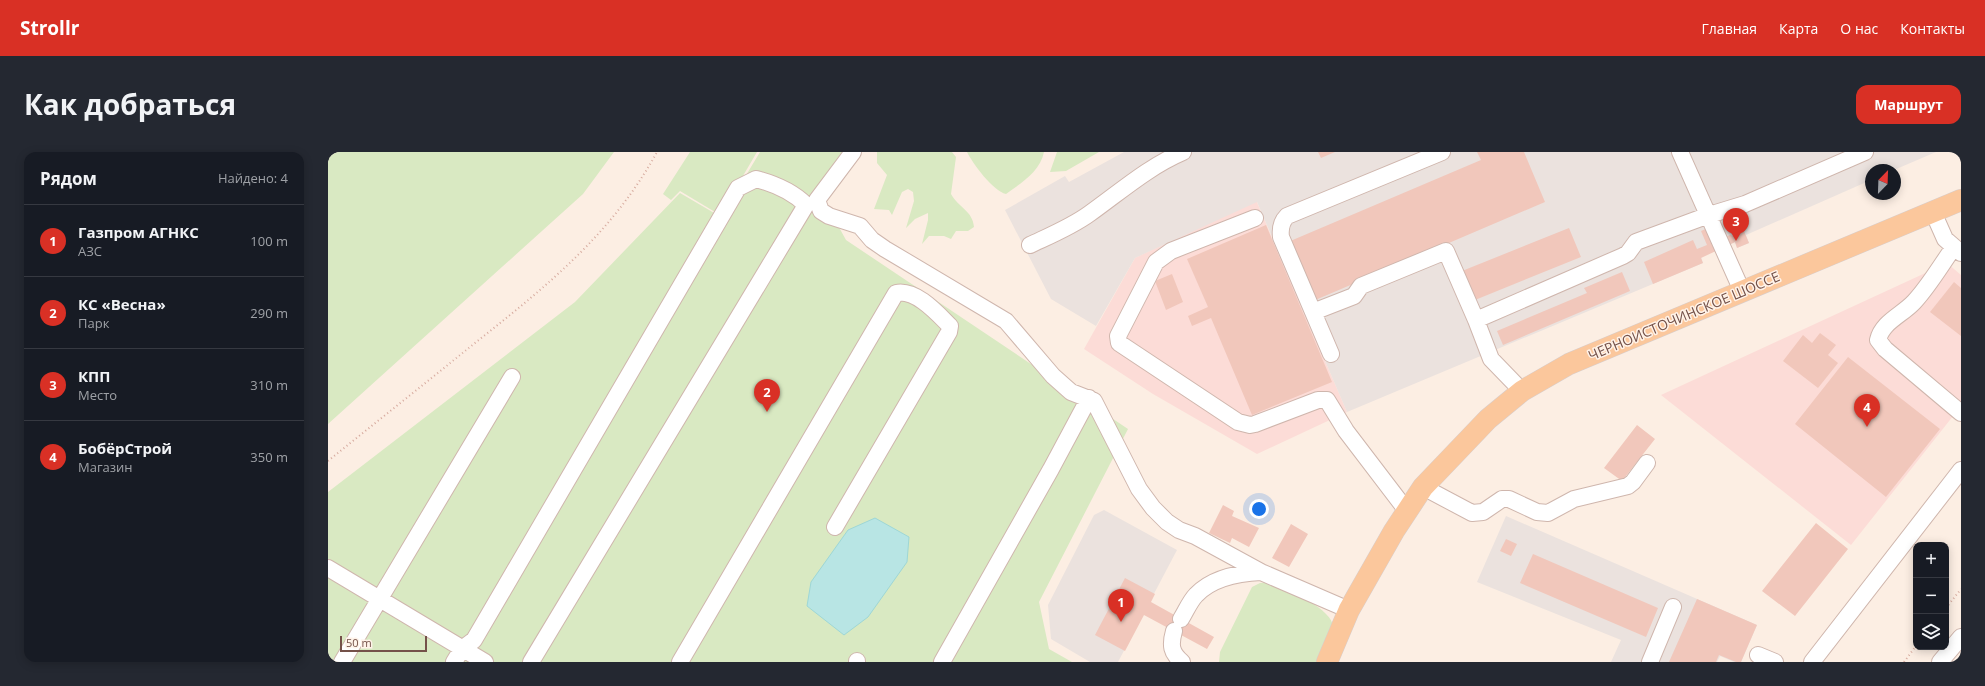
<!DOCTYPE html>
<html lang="ru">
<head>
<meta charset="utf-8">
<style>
	body { margin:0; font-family:"Open Sans",sans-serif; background:#242831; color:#f1f3f6 }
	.controls { position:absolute; right:12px; bottom:12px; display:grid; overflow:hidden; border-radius:8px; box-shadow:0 2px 10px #0003 }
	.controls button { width:36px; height:36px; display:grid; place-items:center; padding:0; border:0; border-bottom:1px solid #363941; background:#171b24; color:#f1f3f6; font:20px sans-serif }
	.compass { position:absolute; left:1537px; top:12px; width:36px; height:36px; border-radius:50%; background:#171b24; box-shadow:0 2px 10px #0003; rotate:23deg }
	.scale { position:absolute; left:12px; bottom:10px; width:87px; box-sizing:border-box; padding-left:4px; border:2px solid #745149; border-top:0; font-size:11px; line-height:14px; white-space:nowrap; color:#745149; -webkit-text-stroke:3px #fff3e9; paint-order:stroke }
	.you { position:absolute; left:931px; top:357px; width:14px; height:14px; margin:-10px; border:3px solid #fff; border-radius:50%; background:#1a73e8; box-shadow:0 0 0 6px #1a73e833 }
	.badge { display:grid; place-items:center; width:26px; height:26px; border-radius:50%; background:#d93025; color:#fff; font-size:13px; font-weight:700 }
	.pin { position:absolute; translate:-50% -33px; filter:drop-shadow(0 1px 2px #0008) }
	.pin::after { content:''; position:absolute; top:21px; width:14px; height:12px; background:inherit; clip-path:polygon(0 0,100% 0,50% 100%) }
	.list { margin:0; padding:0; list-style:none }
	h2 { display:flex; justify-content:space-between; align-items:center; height:52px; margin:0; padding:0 16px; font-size:17px }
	h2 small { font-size:13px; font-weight:400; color:#9ea1a6 }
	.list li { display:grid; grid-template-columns:26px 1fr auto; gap:12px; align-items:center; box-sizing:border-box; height:72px; padding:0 16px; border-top:1px solid #363941 }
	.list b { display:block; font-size:15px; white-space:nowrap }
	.list p { margin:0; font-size:13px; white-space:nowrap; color:#9ea1a6 }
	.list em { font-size:13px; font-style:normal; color:#9ea1a6 }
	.icon { flex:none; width:22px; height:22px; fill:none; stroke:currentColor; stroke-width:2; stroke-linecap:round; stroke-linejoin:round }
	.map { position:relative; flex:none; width:1633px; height:510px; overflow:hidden; border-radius:12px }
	header { display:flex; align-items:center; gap:24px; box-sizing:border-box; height:56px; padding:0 20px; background:#d93025; color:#fff }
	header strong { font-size:19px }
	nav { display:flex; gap:22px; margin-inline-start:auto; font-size:14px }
	.intro { display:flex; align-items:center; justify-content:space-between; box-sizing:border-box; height:96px; padding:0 24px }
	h1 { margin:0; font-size:28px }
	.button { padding:10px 18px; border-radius:12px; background:#d93025; color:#fff; font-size:14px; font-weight:700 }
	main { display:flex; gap:24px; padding:0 24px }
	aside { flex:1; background:#171b24; border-radius:12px; box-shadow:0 2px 10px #0003 }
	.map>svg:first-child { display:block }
	.commercial { fill:#fcdcd7 }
	.industrial { fill:#ebe2de }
	.green { fill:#d9e9c2 }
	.water { fill:#b8e5e4; stroke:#9ed7d6 }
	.building { fill:#f1c7bb }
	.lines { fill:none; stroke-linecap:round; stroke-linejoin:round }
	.minor-casing { stroke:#cfb6ad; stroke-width:18 }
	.major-casing { stroke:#d8cecc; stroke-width:22 }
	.path { stroke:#d6aa9e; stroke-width:2; stroke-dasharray:1 3; stroke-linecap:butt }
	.minor { stroke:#fff; stroke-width:16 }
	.major { stroke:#fbc79c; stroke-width:21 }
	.labels { text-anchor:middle; stroke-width:3; stroke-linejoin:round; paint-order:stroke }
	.street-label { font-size:14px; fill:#745149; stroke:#fff3e9 }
</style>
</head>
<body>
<header>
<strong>Strollr</strong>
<nav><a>Главная</a><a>Карта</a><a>О нас</a><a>Контакты</a></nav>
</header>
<div class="intro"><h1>Как добраться</h1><a class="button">Маршрут</a></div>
<main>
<aside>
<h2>Рядом<small>Найдено: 4</small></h2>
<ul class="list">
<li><span class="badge">1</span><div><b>Газпром АГНКС</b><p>АЗС</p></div><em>100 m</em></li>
<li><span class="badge">2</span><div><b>КС «Весна»</b><p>Парк</p></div><em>290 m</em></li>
<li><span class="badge">3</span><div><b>КПП</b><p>Место</p></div><em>310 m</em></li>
<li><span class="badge">4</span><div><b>БобёрСтрой</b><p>Магазин</p></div><em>350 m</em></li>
</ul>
</aside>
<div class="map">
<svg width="1633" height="510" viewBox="0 0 1633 510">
	<rect width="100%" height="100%" fill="#fceee3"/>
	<!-- commercial -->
	<path class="commercial" d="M928,48L1019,260L929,302L825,242L756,197L807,106Z
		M1619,111L1633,123V254L1523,393L1333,243Z"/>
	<!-- industrial -->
	<path class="industrial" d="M796,0H1608L1566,18H1543V28L1418,83L1421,91L1409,96L1407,90L1401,93L1373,105L1375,111L1019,260L929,50L807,106L768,174L723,147L677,58L737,24L741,30Z
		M776,358L849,398L790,510H762L723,487L720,453L766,363Z
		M1178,364L1429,473L1413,510H1406L1392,504L1389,510H1283L1293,488L1149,430Z"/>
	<!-- green -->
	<path class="green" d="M0,0H286L255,42L0,272Z
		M362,0H429L392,63L352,39L343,48L335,42Z
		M432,0H515L491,39L518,88L800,277L711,450L721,497L744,510H0V340L247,150L352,41L393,65Z
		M549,0H624L628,5L623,42C630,55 645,59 646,75L640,79H628L623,87L616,84H601L594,92L600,68V61L587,67L578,76L586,49L585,40L580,37L574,40L564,63L561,58L546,57L559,23L549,11Z
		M639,0H716C712,20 693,31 678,42C665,39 645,12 639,0Z
		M729,0H771L738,19L722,20Z
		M945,430C960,439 1009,458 1005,478C1003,489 996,500 992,510H891L892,500L924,435L932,431Z"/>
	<!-- water -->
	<path class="water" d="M547,366L581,385L579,410L540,465L516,483L479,454L483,430L520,378Z"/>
	<!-- building -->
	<path class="building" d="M990,0H1007L993,6Z
		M1149,0H1196L1217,50L985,149L960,90L1153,8Z
		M938,73L1004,230L924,263L883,166L864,174L860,164L880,155L859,107Z
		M1241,76L1253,105L1147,148L1134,119Z
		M1380,76L1390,98L1373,106L1375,111L1325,132L1316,110L1365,88L1369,97L1379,93L1373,79Z
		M1416,79L1421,91L1409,96L1407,90L1401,93L1397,85L1402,83L1405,84Z
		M1294,120L1302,139L1175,193L1169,179L1259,141L1256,136Z
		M844,122L855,150L838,158L827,129Z
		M1626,130L1633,136V184L1602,160Z
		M1492,181L1508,193L1500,203L1510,211L1490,236L1455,209L1475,183L1484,191Z
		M1520,205L1612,277L1558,345L1467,272Z
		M1309,273L1327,287L1294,329L1276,316Z
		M895,353L906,359L904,364L931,376L921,395L904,386L902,391L881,381Z
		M1488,371L1520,397L1467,464L1434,439Z
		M963,372L980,382L961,415L944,406Z
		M1178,387L1189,392L1183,404L1172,399Z
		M1205,402L1330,456L1318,485L1192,431Z
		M797,426L827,442L823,450L886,485L879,497L816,463L797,499L767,483Z
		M1369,447L1429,473L1413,510H1408L1391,503L1388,510H1341Z"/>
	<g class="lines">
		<defs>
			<path id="minor" d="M525,0L489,48L493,59L501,64L532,74L544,88L557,97L678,169L725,224L743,240L766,249L811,337L825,356L839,370L851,378L867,384L933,420
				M1352,0L1414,139
				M1605,60L1617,87L1633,101
				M927,66L843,99L828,110L790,184L791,191L910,270L922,273L927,272L990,248H999L1018,279L1079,359
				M702,93C721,84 743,75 761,62C792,40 820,15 855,0
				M1626,95C1613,113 1601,134 1586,150C1574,163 1554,170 1550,188L1557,197L1633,261
				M985,160L1026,144L1033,134L1118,99L1148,168L1295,104L1300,101L1308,90L1381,63L1417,52L1537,0
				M1148,168L1163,207L1194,239
				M1003,202L953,85C952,77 953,70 959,64L1114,0
				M1095,335L1144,361L1155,360L1174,347H1181L1209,360L1220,361L1246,347L1300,334L1305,330L1319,311
				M0,416L157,510
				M853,467C858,459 862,449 868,443C884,426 911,421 933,420L1021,458
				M846,479C842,493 843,501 854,510
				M1430,503L1447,510
				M14,510L184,225
				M126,510L134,497L146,488L410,36L428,27C447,32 464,39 478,53L203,510
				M352,510L568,141C588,137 609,161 622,174L621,180L507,375
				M529,510V509
				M614,510L723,317L761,246
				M1322,510L1345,455
				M1484,510L1633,318
				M1612,510L1633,485"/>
			<path id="major" d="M999,510L1021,458L1066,379L1095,335L1160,267L1194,239L1241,212L1633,48"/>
		</defs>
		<!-- minor casing -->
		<use href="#minor" class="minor-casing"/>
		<!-- major casing -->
		<use href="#major" class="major-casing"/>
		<!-- path -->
		<path class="path" d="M0,309C47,271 95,233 142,195C215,137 283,84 329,0
			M1618,456L1633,437
			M1576,510L1588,494"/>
		<!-- minor -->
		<use href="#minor" class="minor"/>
		<!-- major -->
		<use href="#major" class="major"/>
	</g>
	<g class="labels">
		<!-- street labels -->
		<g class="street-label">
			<text transform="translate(1356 164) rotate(-23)" y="5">ЧЕРНОИСТОЧИНСКОЕ ШОССЕ</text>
		</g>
	</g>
</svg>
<div class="controls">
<button>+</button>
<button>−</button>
<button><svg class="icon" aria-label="layers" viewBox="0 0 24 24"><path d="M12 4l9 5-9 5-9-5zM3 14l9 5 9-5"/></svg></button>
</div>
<svg class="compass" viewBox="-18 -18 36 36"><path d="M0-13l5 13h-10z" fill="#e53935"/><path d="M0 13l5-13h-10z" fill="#9ea1a6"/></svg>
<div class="scale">50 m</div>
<div class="you"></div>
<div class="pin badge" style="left:793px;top:470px">1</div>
<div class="pin badge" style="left:439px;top:260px">2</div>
<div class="pin badge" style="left:1408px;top:89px">3</div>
<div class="pin badge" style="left:1539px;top:275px">4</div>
</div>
</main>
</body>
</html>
